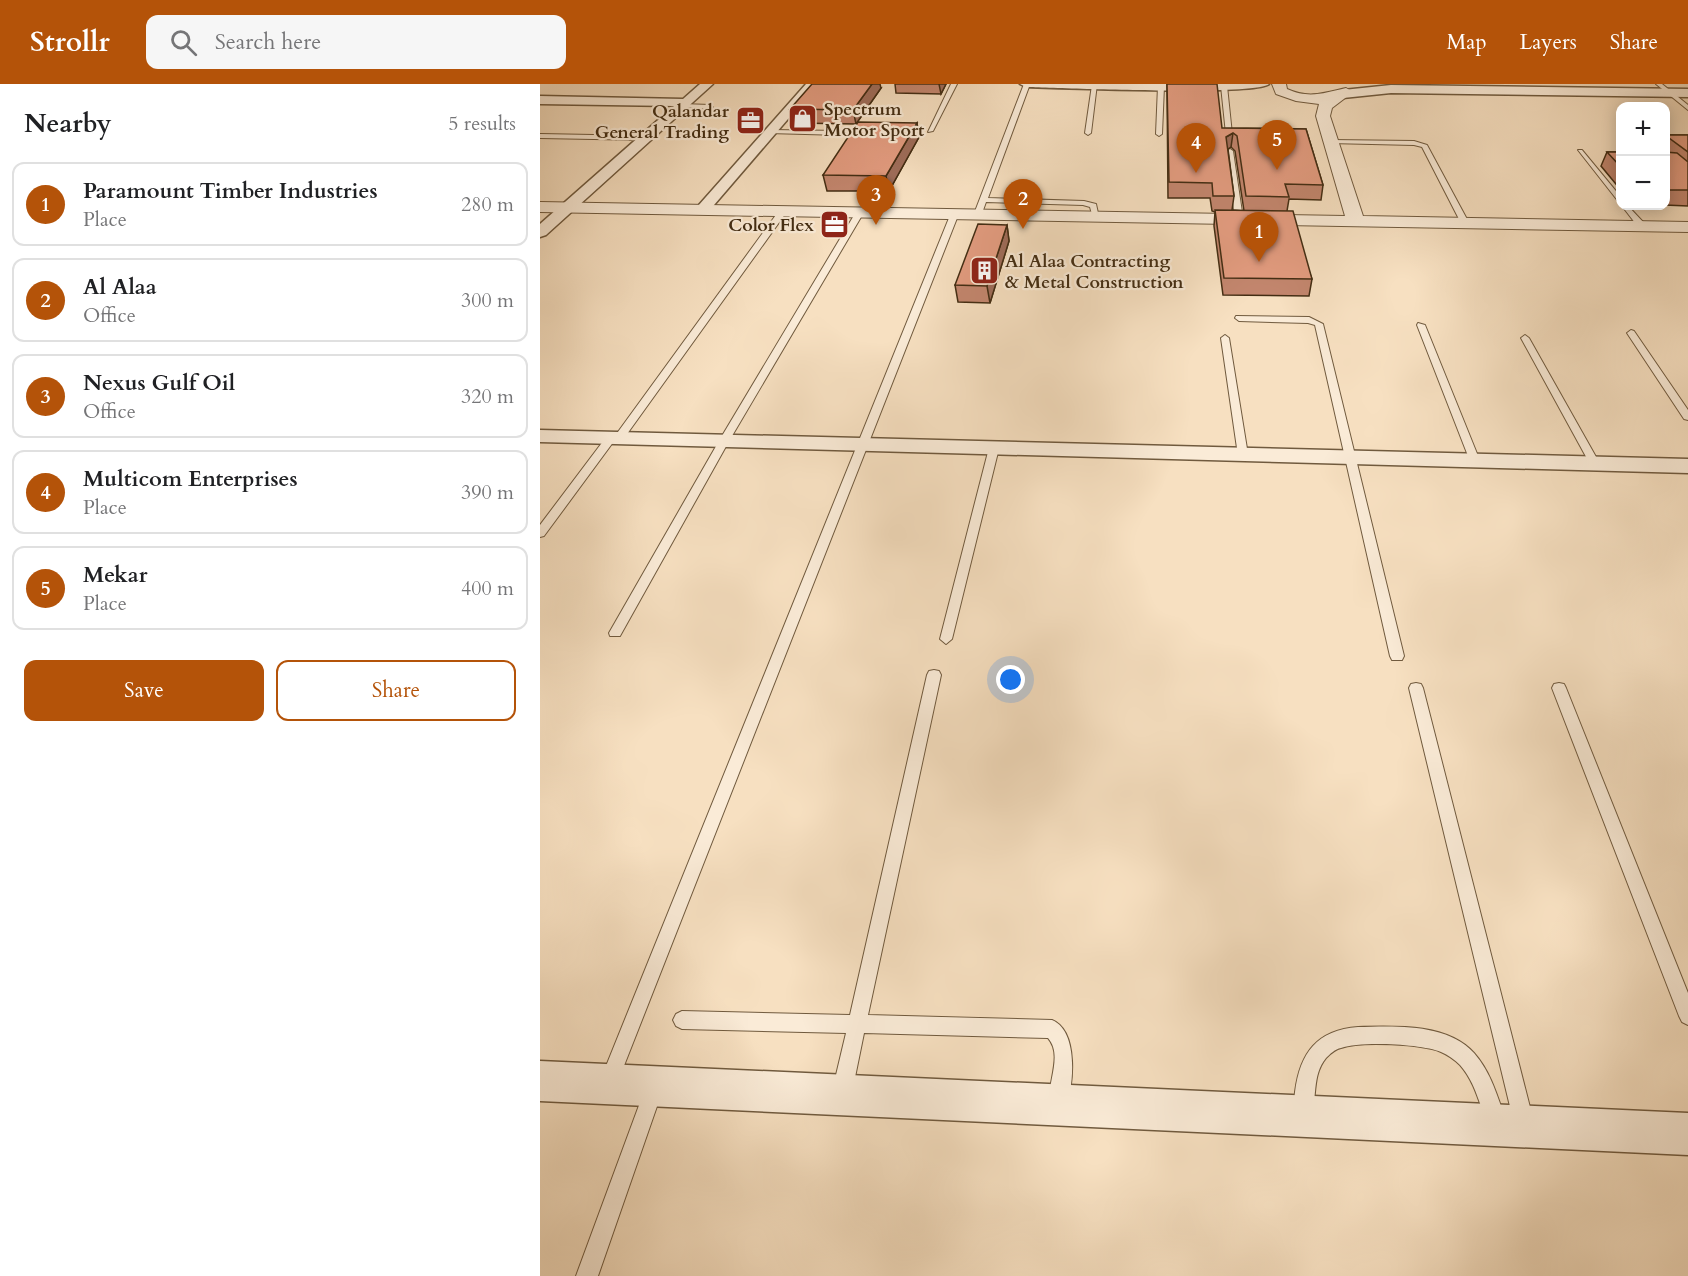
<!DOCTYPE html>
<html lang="en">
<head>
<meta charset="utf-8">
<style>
	body { margin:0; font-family:Cardo,serif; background:#f6f6f6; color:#202124 }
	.controls { position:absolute; right:18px; top:18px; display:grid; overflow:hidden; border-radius:12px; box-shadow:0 3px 15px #0003 }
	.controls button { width:54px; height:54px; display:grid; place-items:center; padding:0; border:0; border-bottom:2px solid #e0e0e0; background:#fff; color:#202124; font:30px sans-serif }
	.you { position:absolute; left:471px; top:596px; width:21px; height:21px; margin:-15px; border:4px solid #fff; border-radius:50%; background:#1a73e8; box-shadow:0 0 0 9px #1a73e833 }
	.badge { display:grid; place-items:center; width:39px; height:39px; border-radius:50%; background:#b45309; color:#fff; font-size:20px; font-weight:700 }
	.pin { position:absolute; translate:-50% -50px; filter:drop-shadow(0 2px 3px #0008) }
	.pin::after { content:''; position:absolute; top:32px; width:21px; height:18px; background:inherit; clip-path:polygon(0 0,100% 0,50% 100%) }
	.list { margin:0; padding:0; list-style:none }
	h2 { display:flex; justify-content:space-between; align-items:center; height:78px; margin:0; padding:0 24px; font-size:26px }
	h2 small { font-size:20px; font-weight:400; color:#757577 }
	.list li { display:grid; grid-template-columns:39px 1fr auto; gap:18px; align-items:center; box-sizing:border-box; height:84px; margin:0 12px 12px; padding:0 12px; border:2px solid #e0e0e0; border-radius:12px }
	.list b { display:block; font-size:22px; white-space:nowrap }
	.list p { margin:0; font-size:20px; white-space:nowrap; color:#757577 }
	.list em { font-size:20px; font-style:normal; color:#757577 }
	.actions { display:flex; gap:12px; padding:18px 24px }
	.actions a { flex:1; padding:14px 0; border:2px solid #b45309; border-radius:12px; text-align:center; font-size:21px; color:#b45309 }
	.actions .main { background:#b45309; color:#fff }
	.icon { flex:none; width:33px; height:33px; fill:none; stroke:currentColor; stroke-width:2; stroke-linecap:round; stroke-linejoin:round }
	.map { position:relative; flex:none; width:1148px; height:1192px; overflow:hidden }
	header { display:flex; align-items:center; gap:36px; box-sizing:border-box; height:84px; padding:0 30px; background:#b45309; color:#fff }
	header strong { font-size:28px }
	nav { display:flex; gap:33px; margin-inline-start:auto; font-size:21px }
	.search { width:420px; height:54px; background:#f6f6f6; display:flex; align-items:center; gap:15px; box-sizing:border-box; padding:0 21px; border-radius:12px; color:#757577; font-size:22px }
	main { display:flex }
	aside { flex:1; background:#fff }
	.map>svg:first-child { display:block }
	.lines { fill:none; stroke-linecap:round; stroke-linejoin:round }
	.service-casing { stroke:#705a3e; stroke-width:2 }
	.minor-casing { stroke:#705a3e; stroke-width:3 }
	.tertiary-casing { stroke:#705a3e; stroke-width:2 }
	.service { fill:#faebd7; fill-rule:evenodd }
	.minor { fill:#faebd7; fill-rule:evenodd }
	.tertiary { fill:#faebd7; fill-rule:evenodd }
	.wall { fill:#c3866e; stroke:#432d13; stroke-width:1.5; fill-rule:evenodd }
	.shaded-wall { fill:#9f6d5a; stroke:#432d13; stroke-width:1.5 }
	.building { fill:#e39c80; stroke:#432d13; stroke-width:1.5 }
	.labels { text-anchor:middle; stroke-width:4.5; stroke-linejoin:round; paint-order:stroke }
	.far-poi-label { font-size:18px; font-weight:bold; fill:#432d13; stroke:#faebd7; text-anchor:start }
</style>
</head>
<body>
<header>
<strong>Strollr</strong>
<div class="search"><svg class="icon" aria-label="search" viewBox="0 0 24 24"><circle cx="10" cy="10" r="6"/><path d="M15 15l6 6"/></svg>Search here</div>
<nav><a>Map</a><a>Layers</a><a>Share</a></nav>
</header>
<main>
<aside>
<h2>Nearby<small>5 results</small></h2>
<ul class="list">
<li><span class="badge">1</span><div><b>Paramount Timber Industries</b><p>Place</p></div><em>280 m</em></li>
<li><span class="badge">2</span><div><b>Al Alaa</b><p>Office</p></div><em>300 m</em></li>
<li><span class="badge">3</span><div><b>Nexus Gulf Oil</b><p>Office</p></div><em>320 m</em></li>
<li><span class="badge">4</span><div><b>Multicom Enterprises</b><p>Place</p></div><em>390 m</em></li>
<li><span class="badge">5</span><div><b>Mekar</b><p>Place</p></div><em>400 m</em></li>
</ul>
<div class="actions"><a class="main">Save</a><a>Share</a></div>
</aside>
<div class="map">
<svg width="1148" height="1192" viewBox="0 0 1148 1192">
	<rect width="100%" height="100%" fill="#f7e0c1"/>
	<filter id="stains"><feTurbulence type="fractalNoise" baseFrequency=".00333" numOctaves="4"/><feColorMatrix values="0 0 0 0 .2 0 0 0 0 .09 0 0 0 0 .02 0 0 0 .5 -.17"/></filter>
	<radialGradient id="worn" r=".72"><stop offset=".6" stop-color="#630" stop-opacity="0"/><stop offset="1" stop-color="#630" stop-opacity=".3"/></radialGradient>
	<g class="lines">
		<defs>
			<path id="service" d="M411,0H417L393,47L388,48Z
				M484,0H490L448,114L544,117L556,120L559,134H553L550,123L543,121L446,118L441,132L434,130Z
				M557,0L551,49L548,51L545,49L552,1Z
				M621,0L624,2L622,50L619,52L616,50L618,2Z
				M684,0L687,2L692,50L689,52L686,50L681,2Z
				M1116,0H1122L1148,21V26Z
				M142,20L170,21L173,23L170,25L140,23Z
				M230,46L302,47L305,49L302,51L228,49Z
				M0,50L107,52L110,54L107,56L0,54Z
				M791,56L874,57L887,61L929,139L925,141L921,139L882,63L874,61L789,59Z
				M690,65L693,67L703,135L699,137L695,135L687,67Z
				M1038,66H1042L1080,112V118L1078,117Z
				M1082,122H1088L1105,140V144H1099Z
				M241,124L248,126L82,357H74L4,452L0,453V441L67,352H75Z
				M320,126L324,128L189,357L80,552H70L69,549L179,357L316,128Z
				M415,127L419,129L78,997L76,1004L69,1006L62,1004L60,997L411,129Z
				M696,232L769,233L783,240L864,572L862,576H852L850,572L775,241L768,239L699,237L695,234Z
				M878,239L885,241L940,377L939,379L935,380L930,377L877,241Z
				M1091,246L1094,247L1148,326V336L1144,335L1087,249Z
				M685,251L689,254L708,371L703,374L698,371L681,254Z
				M985,251L989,254L1060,380L1059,382H1051L1050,380L981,254Z
				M454,361L459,364L412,555L406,560L400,555L449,364Z
				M394,586L399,587L401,591L328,931L512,936C539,947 534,1003 525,1026L518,1029L511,1026C503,1005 525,973 508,954L324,949L312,1008L309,1015L302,1018L295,1015L292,1008L306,949L142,945L136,942L133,936L136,930L142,927L310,931L387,591L389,587Z
				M876,599L881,600L883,604L994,1039L991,1046L984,1049L977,1046L974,1039L869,604L871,600Z
				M1019,599L1024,600L1026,604L1148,909V941L1142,938L1139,932L1012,604L1014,600Z
				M818,943C855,942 907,939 934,969C951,988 958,1014 966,1037L963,1044L956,1047L949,1044C940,1023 936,999 920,981C915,976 908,971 901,968C881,960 821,957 801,964C795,965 790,970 786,974C771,992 778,1016 770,1036L763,1039L756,1036C752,1027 754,1018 755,1008C760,969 777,946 818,943Z
				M114,996L121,998L123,1005L58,1192H36L105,1005L107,998Z"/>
			<path id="minor" d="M160,0H173L6,151L0,153V140L134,22L0,20V12L143,15Z
				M266,0H278L168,128H158L155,125L158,122Z
				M480,0H729C715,12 518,4 486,3Z
				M851,1L1148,5V13L851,9L803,14L797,10L803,6Z
				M0,346L1148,375V389L0,358Z
				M0,977L1148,1029V1071L0,1017Z"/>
			<path id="tertiary" d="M732,0H746L747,5C769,15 784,9 806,4L813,8L792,24L790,32L823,132L1148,138V148L0,128V118L805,132L776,32L779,20L756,17L736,10Z"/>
		</defs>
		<!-- service casing -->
		<use href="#service" class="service-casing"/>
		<!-- minor casing -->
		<use href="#minor" class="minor-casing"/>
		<!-- tertiary casing -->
		<use href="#tertiary" class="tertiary-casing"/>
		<!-- service -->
		<use href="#service" class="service"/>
		<!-- minor -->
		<use href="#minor" class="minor"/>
		<!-- tertiary -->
		<use href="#tertiary" class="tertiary"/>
	</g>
	<!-- wall -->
	<path class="wall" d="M355,0H406L401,10L356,9Z
		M627,0L682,44L766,45L783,101L781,116L749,115L747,127L772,195L769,212L683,211L674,142L675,128L672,127L670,114H628ZM691,63L695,67L704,127L692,126L694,112L688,65Z
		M341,4L316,40L254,39L250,25Z
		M377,39L379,53L349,107H287L283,91Z
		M1125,51H1148V122L1125,121Z
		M1067,68H1080V105L1061,82Z
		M467,141L469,157L450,219L418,218L415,201Z"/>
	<!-- shaded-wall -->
	<path class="shaded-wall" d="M332,0H340L341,4L316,40L313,26Z
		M399,0H406L401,10Z
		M377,39L379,53L349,107L346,92Z
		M693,49L691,63L685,67L686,53Z
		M467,141L469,157L450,219L447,202Z"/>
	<!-- building -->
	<path class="building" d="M272,0H332L313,26L250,25Z
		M627,0H677L682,44L766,45L783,101L745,100L749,113L706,112L697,52L693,49L686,53L694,112H673L672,99L629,98Z
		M318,38L377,39L346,92L283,91Z
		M1125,51H1148V68Z
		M1067,68H1080V82Z
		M1125,68L1137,69L1148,78V106H1125Z
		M675,126L753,127L772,195L684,194Z
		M438,140L467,141L447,202L415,201Z"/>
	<!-- icons -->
	<defs>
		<symbol id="shop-square" viewBox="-11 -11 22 22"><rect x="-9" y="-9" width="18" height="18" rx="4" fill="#8f2418" stroke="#faebd7"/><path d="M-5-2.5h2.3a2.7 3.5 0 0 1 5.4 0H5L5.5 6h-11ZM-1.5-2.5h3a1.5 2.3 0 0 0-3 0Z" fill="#fff"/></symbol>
		<symbol id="office-square" viewBox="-11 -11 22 22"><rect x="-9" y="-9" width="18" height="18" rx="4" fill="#8f2418" stroke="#faebd7"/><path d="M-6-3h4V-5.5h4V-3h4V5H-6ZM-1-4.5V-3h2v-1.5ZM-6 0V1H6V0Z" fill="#fff"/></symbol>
		<symbol id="building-square" viewBox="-11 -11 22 22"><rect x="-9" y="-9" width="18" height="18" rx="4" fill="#8f2418" stroke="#faebd7"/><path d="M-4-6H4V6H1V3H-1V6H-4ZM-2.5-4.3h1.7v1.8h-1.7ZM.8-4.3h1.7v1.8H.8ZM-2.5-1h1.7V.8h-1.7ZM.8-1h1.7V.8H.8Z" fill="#fff"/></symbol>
	</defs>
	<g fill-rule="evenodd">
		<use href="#shop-square" x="246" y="18" width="33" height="33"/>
		<use href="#office-square" x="194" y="20" width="33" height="33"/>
		<use href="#office-square" x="278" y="124" width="33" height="33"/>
		<use href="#building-square" x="428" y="170" width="33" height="33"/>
	</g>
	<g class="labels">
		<!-- far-poi labels -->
		<g class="far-poi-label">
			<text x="284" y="31">Spectrum<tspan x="284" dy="21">Motor Sport</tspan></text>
			<text x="189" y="33" text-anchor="end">Qalandar<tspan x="189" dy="21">General Trading</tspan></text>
			<text x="274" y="147" text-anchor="end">Color Flex</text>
			<text x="465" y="183">Al Alaa Contracting<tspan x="465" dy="21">&amp; Metal Construction</tspan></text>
		</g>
	</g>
	<rect width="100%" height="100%" filter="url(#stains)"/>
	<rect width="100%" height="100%" fill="url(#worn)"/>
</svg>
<div class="controls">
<button>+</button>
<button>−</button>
</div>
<div class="you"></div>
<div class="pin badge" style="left:719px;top:178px">1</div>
<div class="pin badge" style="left:483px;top:145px">2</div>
<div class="pin badge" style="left:336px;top:141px">3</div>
<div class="pin badge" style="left:656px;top:89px">4</div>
<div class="pin badge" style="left:737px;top:86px">5</div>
</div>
</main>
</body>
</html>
